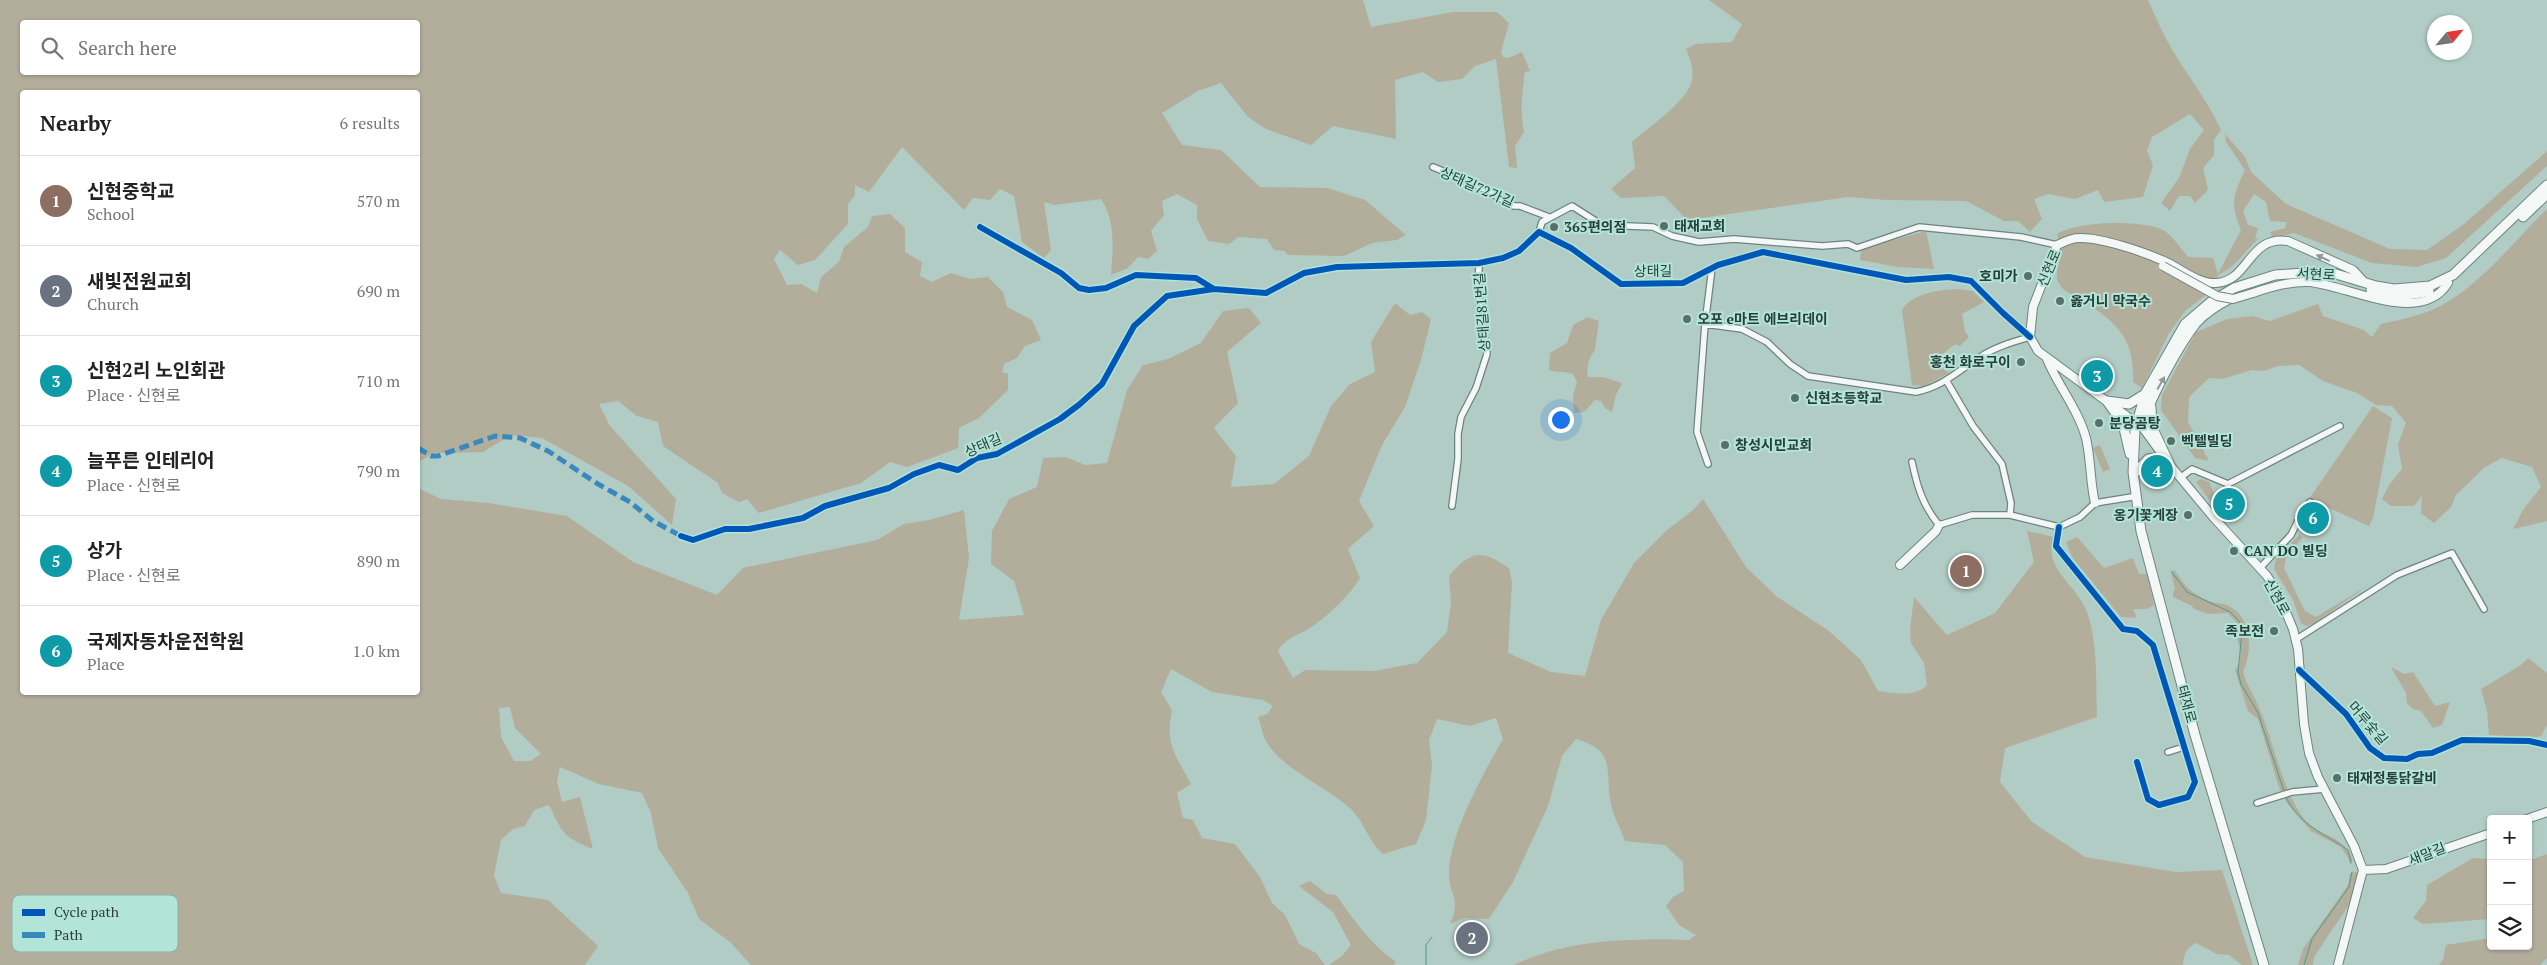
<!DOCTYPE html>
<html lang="en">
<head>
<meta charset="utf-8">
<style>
	body { margin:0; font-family:"PT Serif","Noto Sans KR",serif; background:#f2f2f2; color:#222 }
	.controls { position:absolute; right:15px; bottom:15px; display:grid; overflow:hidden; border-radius:5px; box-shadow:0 1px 4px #0004 }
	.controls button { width:45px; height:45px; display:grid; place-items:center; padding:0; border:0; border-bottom:1px solid #e0e0e0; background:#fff; color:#222; font:25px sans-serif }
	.compass { position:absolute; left:2427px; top:15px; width:45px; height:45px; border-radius:50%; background:#fff; box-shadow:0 1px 4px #0004; rotate:61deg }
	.you { position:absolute; left:1560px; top:419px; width:18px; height:18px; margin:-12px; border:4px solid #fff; border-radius:50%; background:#1a73e8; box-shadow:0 0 0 8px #1a73e833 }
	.badge { display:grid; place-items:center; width:32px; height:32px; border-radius:50%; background:#2563eb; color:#fff; font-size:16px; font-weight:700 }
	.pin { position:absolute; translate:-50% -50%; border:2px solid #fff; box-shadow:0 1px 5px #0006 }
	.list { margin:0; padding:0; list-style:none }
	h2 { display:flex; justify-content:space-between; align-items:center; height:65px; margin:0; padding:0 20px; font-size:21px }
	h2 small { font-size:16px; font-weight:400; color:#767676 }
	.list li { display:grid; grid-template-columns:32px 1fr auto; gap:15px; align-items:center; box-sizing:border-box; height:90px; padding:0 20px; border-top:1px solid #e0e0e0 }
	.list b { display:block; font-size:19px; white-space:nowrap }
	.list p { margin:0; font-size:16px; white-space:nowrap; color:#767676 }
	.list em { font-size:16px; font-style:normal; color:#767676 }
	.icon { flex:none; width:28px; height:28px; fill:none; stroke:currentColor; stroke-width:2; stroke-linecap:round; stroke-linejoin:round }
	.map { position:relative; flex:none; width:2547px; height:965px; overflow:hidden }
	.search { position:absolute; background:#fff; box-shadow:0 1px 4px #0004; left:20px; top:20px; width:400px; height:55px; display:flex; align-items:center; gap:12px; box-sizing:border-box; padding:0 18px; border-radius:5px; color:#767676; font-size:19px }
	.panel { position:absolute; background:#fff; box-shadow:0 1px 4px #0004; left:20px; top:90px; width:400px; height:605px; border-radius:5px }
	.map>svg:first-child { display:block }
	.green { fill:#b3ad9c; fill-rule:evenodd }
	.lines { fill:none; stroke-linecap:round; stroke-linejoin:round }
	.stream { stroke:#529b8d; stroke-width:1 }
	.street-casing { stroke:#6f847f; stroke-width:8 }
	.secondary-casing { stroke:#6f847f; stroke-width:10 }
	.primary-casing { stroke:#6f847f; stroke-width:11 }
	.street { stroke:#f3f7f6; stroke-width:5.5 }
	.secondary { stroke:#f3f7f6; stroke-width:8 }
	.primary { stroke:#f3f7f6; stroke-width:9 }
	.secondary-bridge-casing { stroke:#6f847f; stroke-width:10; stroke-linecap:butt }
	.secondary-bridge { stroke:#f3f7f6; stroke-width:8 }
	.quiet { stroke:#3889bd; stroke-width:5; stroke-dasharray:10 5; stroke-linecap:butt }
	.cycleway-casing { stroke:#b2e5d8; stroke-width:9 }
	.cycleway { stroke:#0057b8; stroke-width:6 }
	.oneway { fill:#8e9a98 }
	.poi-dot { fill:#59706a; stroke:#b2e5d8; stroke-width:2 }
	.labels { text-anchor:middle; stroke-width:4; stroke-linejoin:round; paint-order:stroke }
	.street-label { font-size:14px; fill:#293e39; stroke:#b2e5d8 }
	.poi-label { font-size:14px; font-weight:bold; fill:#293e39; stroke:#b2e5d8; text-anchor:start }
	.key { fill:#b2e5d8; stroke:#89b3a8; stroke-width:1 }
	.key-label { font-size:14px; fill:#293e39 }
</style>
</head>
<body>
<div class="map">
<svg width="2547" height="965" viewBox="0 0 2547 965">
	<rect width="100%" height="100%" fill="#b1ccc5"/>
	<!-- green -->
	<path class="green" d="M0,0H1363L1371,27L1453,12H1497L1509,23L1501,52L1503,57L1508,58L1522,52L1530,71L1525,72C1522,93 1520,111 1524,132L1515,146L1517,168L1509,167L1496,59L1475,66L1462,79L1438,82L1423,72L1395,80L1396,139L1333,126L1311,145L1266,129L1248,117L1221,83L1198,91L1162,113L1182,145L1221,150L1260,187L1327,188L1365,200L1406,235L1397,240L1372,243L1344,256L1288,255L1284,251L1274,250L1267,239L1238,237L1229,244L1208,241L1197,219V205L1177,194L1162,201L1164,215L1151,231L1157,251L1148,259L1138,257L1128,268L1111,275C1113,249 1116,222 1101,199L1054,205L1044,202L1051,250L1044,258L1022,242L1014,196L1000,189L990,200L973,198L964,210L902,147L869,192L855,185V195L848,204V224L815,260L798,265L780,250L774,259L787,285L801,284L817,293L821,277L839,262L844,247L868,227L872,216L890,214L905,228V252L922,262L920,276L932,282L951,273L970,279L988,277L1003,292L1007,307L1032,320L1041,340L1025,346L1017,358L1004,364L1002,372L1008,374V390L979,418L959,428L958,448L907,467L890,462L861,483L759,513L747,499L739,502L722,493L718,483L663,446L658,422L637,416L618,401L599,404L610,426L676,499L672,525L628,486L542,438L511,435L483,452L435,453L418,462V92H22V692H418V488L441,499L489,503L567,516L633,562L717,595L743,568L877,540L904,524L929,520L964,510L969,558L959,620L1024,615L1014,581L991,564L992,531L1009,499L1037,487L1043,458L1066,457L1085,465L1107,463L1127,390L1143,365L1168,359L1201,343L1223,311L1249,308L1261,323L1227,352L1238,403L1214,428L1236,456L1231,487L1274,484L1309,456L1331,406L1350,384L1375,372L1371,342L1395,303L1410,315L1422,312L1431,319L1421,360L1405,407L1382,445L1359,501L1374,526L1348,549L1360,578C1349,596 1330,614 1313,626C1302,634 1284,638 1278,651L1293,678L1305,670L1374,671L1417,663L1447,632L1451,603L1449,576C1471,550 1481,549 1509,568L1512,582L1508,653L1551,672L1585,676L1601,620L1634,563L1666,531L1693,510L1703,499L1746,567L1776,596L1829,631L1861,660L1878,691C1894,693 1914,698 1927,685L1924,663L1911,643L1910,630L1914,597L1947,635L1995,613L2034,562L2027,531L2054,537C2042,568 2076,584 2086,610C2098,638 2096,686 2097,717L2005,748L2000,782L2032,822L2085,857L2176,872L2222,870L2253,965H2242L2229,955L2217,954L2196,943C2186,948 2184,954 2183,965H1514C1571,938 1629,939 1689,940L1696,935L1679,925L1666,906L1673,897L1684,891L1683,862L1665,845L1625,841C1621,829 1613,816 1611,804C1604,771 1618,751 1576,739L1562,756L1548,806L1513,882L1489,919L1465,918L1450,924C1462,897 1449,897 1449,873C1449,835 1484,772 1503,739L1496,718L1470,726L1437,719L1429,740L1432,766L1426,820L1416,844L1383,854C1369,842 1365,824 1352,810C1328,787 1280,769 1265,739C1262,733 1261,724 1258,717L1267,714L1273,706L1263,700L1212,692L1171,669L1161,692L1172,710C1165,745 1175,754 1191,784L1177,793L1183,818L1193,820L1202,838L1235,844L1260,877L1272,903L1285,915L1299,944L1316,953L1325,965H751L730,942L699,919L688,893L658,848L651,813L642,793L599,784L560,767L557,782L562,802L580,797L593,849C561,836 563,833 549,805L534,810L525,826L513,829L501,840L494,875L501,893L548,900L598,946L585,965H0ZM22,22H418V72H22ZM510,707L515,728L541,754L530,761H514L501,737L499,708Z
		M1709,0H2148C2157,20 2166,41 2178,59C2193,83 2209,104 2221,130L2214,140V155L2203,168L2208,190L2195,203L2190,196H2179L2170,211L2161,203L2179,178L2190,149L2204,130L2190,114L2152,137L2147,151L2153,165L2143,197L2104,202L2098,190L2075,199L2048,194L2034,199L2042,219L2030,232L2018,221H2004L1966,201L1887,200L1848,197L1687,220L1664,196L1621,198L1611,189L1635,168L1632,142C1648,127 1688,102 1692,80C1694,69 1690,59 1686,49L1696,44L1732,42L1742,24Z
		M2225,134L2245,157L2251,172L2286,204L2390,249L2427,250L2464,224L2547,151V166L2446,258L2417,267L2372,263L2294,233L2273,238L2270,232L2285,228L2287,222L2270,221L2266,202L2254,194L2243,211L2248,225L2258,228L2255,238L2258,239C2242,254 2238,265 2218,275L2215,288L2185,311L2168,335L2142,388L2133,382C2135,338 2116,322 2082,300C2075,296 2063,291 2060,285C2051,272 2063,262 2061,248C2061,243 2058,238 2057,234C2079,221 2137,220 2161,229C2171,233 2181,249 2188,257L2213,258L2218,274L2241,230C2230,204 2233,195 2245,170L2226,142Z
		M2547,209V521L2513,529L2523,510L2541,487L2532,467L2502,458L2485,467L2456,495L2451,507L2434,523L2421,513L2422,496L2414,506H2391L2382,499L2389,485L2402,469L2398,444L2406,423L2392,406L2376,405L2357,393L2323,381L2299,365L2278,366L2264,371L2252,370L2222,379L2209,378L2189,397L2188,422L2209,461L2195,458L2161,410L2162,395L2196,332L2227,319L2252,316L2270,321L2318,304L2323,316L2364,330L2372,337L2381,324C2404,319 2429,314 2449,301C2487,277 2515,240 2547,209Z
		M1926,231L1934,269L1898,267L1860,260L1861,249Z
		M1958,289L1973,291L1984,302L1962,314L1965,332L1969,337L1960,346L1955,344L1940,356L1939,366L1949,373L1924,386L1912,385L1902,310C1912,293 1939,290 1958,289Z
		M1588,317L1599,321L1595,350C1589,357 1586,369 1588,377H1603L1622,383L1616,395L1612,412L1605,408L1601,401L1595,400L1584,412L1574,413L1573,396L1577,382L1573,374C1565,371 1558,373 1549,370L1550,353L1567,343L1573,325Z
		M2373,406L2392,418L2373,518L2369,526L2309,499Z
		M2100,445L2110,469L2103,472L2093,448Z
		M2201,479L2209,482L2214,494L2211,502L2196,482Z
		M2300,534L2302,538L2286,558L2284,568L2305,611L2316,617L2369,585L2313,624L2306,626L2301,623L2293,600L2274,569L2277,554L2284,551Z
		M2077,537L2104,568L2133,558L2139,574H2147L2154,605L2147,609H2133L2137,618L2121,617L2072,557L2066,542Z
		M2174,570C2180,577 2184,585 2191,591C2197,595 2205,600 2212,602C2217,604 2222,603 2227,605C2252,616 2253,650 2243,672C2247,686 2255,697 2260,710C2274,743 2282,791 2305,820C2319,838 2343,833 2353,860L2350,864L2349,859L2341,847L2311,831L2287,803L2279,787L2258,719L2248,711L2235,670C2243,660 2241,648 2236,637L2240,633L2237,623L2228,613L2208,614L2194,609L2192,606L2173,597V592L2175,589L2171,573Z
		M2528,658L2547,673V725L2541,736L2536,737L2489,735L2487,711L2481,689L2521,665Z
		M2391,667L2404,674L2413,672L2435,706L2450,702L2442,725L2433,728L2421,711L2413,709L2407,703L2406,693Z
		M2547,854V958L2540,965H2439L2443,960L2446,945L2491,938V946H2528V861Z
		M2473,858L2491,859V919L2423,924L2413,918L2426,901L2427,885Z
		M2357,872C2358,902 2336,921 2322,945C2318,952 2313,956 2313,965H2298L2303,949L2348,885L2350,873Z
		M1310,881L1327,894L1336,895C1354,920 1370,944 1396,962L1394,965H1329L1342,956L1351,945L1333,912L1299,886Z"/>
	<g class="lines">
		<!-- stream -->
		<path class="stream" d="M2171,571L2187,592L2230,612L2239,621L2242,632L2238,672L2241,684L2258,713L2284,791
			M2286,797C2298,824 2325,834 2348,850L2351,863
			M1426,965V945L1432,937
			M2304,965L2312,939L2349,887L2352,872"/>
		<defs>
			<path id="street" d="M1433,167L1477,185L1514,206H1520L1549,217
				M980,227L1061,273L1079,288L1089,290L1106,288L1136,275L1196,278L1214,289L1266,293L1304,273L1337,267L1479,263L1503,258L1519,251L1539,232L1571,248L1621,284L1683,283L1718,265L1763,252L1906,280L1949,277L1971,281L2003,313L2030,337
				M1539,232L1542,222L1572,206L1602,225L1653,227L1672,236L1699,242L1734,239L1822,246L1848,244L1857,248L1919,227L2021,237L2057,245
				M1705,324L1742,329L1767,342L1790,364L1808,376L1916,392C1942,387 1958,371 1980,357C1995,347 2013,342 2030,337
				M1946,380L1973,426L2002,464L2011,503L2010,515
				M1912,462C1917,486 1923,506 1939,525L1972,515H2010L2059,527L2080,517L2095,503L2132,497
				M1708,464L1697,432L1705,324L1712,268
				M2180,478L2192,469L2228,484L2340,426
				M1452,506L1458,459V434L1461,417L1476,388L1487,354L1478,294L1479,263
				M2059,527L2056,546L2123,629L2137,631L2153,645L2195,782L2188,797L2159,805L2148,799L2137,762
				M681,536L693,540L725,529H749L803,518L825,506L889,488L914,474L939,465L958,470L977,458L997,454L1060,419L1080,404L1102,384L1134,326L1167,296L1214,289
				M2260,568L2291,535L2304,509L2310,502
				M2295,640L2397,575L2452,553L2484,609
				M2299,670L2346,714L2370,748L2384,758L2407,759L2418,754L2432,753L2462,740L2529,741L2547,745
				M2168,752L2184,747
				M2257,803L2292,792L2324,789"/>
			<path id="secondary" d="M2253,293C2270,287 2290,281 2309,282C2348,285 2421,327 2448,283
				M2047,359C2058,386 2078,409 2086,438C2091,459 2090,482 2095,503
				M2162,454L2143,428L2038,351L2030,337L2033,307L2057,245C2064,242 2071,238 2079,238C2100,237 2144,252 2164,261C2180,268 2198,284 2216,283C2249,282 2248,235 2288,241L2353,270L2364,282
				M2169,464L2214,518L2267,576L2278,593L2293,629L2298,649L2304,724L2309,753L2318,777L2354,846L2363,870L2338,965
				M1900,565L1936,531L1939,525
				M2527,819L2547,812
				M2363,870L2386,869L2491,833"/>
			<path id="primary" d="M2523,217L2547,194
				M2371,290C2391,296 2409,297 2429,291
				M2107,401L2123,424L2130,454
				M2107,401L2129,404L2145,394
				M2151,407L2152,427L2171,467
				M2143,424C2150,397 2179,345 2196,323C2205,313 2219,304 2231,298
				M2136,472L2148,459L2157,458L2171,467
				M2264,965L2195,735L2141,531L2133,472L2135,430L2145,394L2185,324L2212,301L2234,288L2275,275L2318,272L2336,274L2376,286L2394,289L2430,286L2453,275L2547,185"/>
		</defs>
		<!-- street casing -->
		<use href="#street" class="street-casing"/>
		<!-- secondary casing -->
		<use href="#secondary" class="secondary-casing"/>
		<!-- primary casing -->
		<use href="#primary" class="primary-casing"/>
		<!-- street -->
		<use href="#street" class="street"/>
		<!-- secondary -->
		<use href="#secondary" class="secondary"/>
		<!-- primary -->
		<use href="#primary" class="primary"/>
		<defs>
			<path id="secondary-bridge" d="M2163,266L2217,296L2233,299L2253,293"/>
		</defs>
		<!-- secondary-bridge casing -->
		<use href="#secondary-bridge" class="secondary-bridge-casing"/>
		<!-- secondary-bridge -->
		<use href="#secondary-bridge" class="secondary-bridge"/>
		<!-- quiet -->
		<path class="quiet" d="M418,448L431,456H438L495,436L520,438L548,451L598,484L630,502L653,521L681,536"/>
		<defs>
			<path id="cycleway" d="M980,227L1061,273L1079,288L1089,290L1106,288L1136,275L1196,278L1214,289L1266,293L1304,273L1337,267L1479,263L1503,258L1519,251L1539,232L1571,248L1621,284L1683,283L1718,265L1763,252L1906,280L1949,277L1971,281L2003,313L2030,337
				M2059,527L2056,546L2123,629L2137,631L2153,645L2195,782L2188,797L2159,805L2148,799L2137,762
				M681,536L693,540L725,529H749L803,518L825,506L889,488L914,474L939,465L958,470L977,458L997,454L1060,419L1080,404L1102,384L1134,326L1167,296L1214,289
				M2299,670L2346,714L2370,748L2384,758L2407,759L2418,754L2432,753L2462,740L2529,741L2547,745"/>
		</defs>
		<!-- cycleway casing -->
		<use href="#cycleway" class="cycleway-casing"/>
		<!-- cycleway -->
		<use href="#cycleway" class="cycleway"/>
	</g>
	<!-- one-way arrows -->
	<defs><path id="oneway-solid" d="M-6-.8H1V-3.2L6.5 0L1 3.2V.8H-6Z" transform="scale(1.25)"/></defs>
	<g class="oneway">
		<use href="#oneway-solid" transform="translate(2323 258) rotate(-155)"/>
		<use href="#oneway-solid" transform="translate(2161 383) rotate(-60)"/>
	</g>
	<!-- markers -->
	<g class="poi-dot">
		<circle cx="1664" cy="226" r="5"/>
		<circle cx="1554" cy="227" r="5"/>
		<circle cx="2028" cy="276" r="5"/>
		<circle cx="2060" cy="301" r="5"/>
		<circle cx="1687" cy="319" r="5"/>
		<circle cx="2021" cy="362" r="5"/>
		<circle cx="1795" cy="398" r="5"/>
		<circle cx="2099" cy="423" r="5"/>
		<circle cx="2171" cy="441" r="5"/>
		<circle cx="1725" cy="445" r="5"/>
		<circle cx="2188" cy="515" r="5"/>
		<circle cx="2234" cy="551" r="5"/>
		<circle cx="2274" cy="631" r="5"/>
		<circle cx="2337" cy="778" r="5"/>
	</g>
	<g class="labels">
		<!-- street labels -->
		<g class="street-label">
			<text transform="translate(1477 187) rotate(24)" y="5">상태길72가길</text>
			<text transform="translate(2049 268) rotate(-67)" y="5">신현로</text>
			<text transform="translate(1653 271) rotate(-1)" y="5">상태길</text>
			<text transform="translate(2316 274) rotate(3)" y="5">서현로</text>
			<text transform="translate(1482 312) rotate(-94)" y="5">상태길81번길</text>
			<text transform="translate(983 445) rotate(-23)" y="5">상태길</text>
			<text transform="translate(2277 597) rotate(62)" y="5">신현로</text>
			<text transform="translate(2187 704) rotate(75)" y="5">태재로</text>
			<text transform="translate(2368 723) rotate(49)" y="5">머루숯길</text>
			<text transform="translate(2427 854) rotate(-21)" y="5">새말길</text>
		</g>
		<!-- poi labels -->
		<g class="poi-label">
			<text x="1674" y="231">태재교회</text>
			<text x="1564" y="232">365편의점</text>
			<text x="2018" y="281" text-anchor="end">호미가</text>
			<text x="2070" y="306">옳거니 막국수</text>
			<text x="1697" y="324">오포 e마트 에브리데이</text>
			<text x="2011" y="367" text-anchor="end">홍천 화로구이</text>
			<text x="1805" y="403">신현초등학교</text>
			<text x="2109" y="428">분당곰탕</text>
			<text x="2181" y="446">벡텔빌딩</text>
			<text x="1735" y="450">창성시민교회</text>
			<text x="2178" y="520" text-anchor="end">옹기꽃게장</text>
			<text x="2244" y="556">CAN DO 빌딩</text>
			<text x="2264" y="636" text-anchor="end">족보전</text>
			<text x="2347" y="783">태재정통닭갈비</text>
		</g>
	</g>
	<!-- legend -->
	<rect x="12" y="895" width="166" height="57" rx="8" class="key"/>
	<rect x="22" y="909" width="23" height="7" fill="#0057b8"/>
	<rect x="22" y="932" width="23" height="6" fill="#3889bd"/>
	<g class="key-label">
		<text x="54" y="917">Cycle path</text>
		<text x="54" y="940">Path</text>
	</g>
</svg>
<div class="controls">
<button>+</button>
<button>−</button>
<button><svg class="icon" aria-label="layers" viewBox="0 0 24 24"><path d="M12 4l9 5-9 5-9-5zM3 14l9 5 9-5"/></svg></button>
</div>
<svg class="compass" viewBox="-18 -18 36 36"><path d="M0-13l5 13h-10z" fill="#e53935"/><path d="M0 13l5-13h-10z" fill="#767676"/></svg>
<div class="you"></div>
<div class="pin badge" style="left:1966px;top:571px;background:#8d6e63">1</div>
<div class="pin badge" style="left:1472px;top:938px;background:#6b7280">2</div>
<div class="pin badge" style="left:2097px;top:376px;background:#0f9aa8">3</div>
<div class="pin badge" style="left:2157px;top:471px;background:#0f9aa8">4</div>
<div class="pin badge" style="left:2229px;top:504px;background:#0f9aa8">5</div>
<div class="pin badge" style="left:2313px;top:518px;background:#0f9aa8">6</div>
<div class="search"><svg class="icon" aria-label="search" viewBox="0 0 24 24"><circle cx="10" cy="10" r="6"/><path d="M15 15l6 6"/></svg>Search here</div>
<section class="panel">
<h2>Nearby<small>6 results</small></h2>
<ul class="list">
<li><span class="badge" style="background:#8d6e63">1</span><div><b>신현중학교</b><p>School</p></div><em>570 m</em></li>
<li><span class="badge" style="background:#6b7280">2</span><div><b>새빛전원교회</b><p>Church</p></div><em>690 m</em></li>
<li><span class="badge" style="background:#0f9aa8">3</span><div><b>신현2리 노인회관</b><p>Place · 신현로</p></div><em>710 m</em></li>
<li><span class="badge" style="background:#0f9aa8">4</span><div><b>늘푸른 인테리어</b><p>Place · 신현로</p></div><em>790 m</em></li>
<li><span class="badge" style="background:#0f9aa8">5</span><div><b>상가</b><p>Place · 신현로</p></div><em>890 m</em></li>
<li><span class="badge" style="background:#0f9aa8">6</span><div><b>국제자동차운전학원</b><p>Place</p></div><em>1.0 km</em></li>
</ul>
</section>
</div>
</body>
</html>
